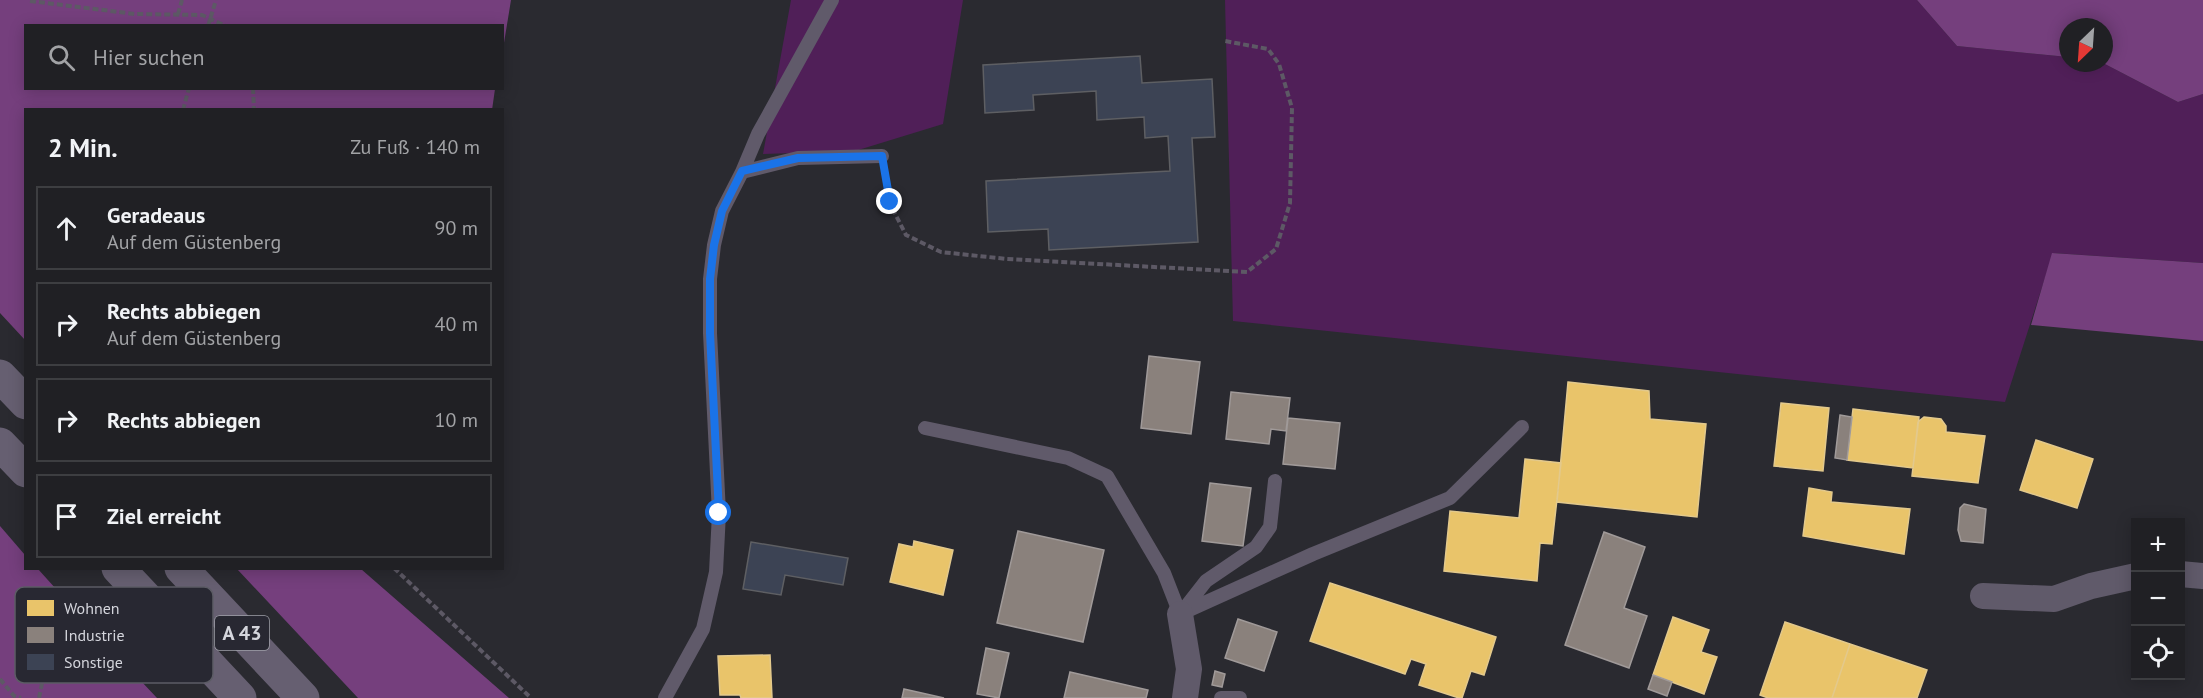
<!DOCTYPE html>
<html lang="de">
<head>
<meta charset="utf-8">
<style>
	body { margin:0; font-family:"PT Sans",sans-serif; background:#28282c; color:#f1f3f6 }
	.controls { position:absolute; right:18px; bottom:18px; display:grid; overflow:hidden; border-radius:0px; box-shadow:0 3px 15px #0003 }
	.controls button { width:54px; height:54px; display:grid; place-items:center; padding:0; border:0; border-bottom:2px solid #3d3e41; background:#202024; color:#f1f3f6; font:30px sans-serif }
	.compass { position:absolute; left:2059px; top:18px; width:54px; height:54px; border-radius:50%; background:#202024; box-shadow:0 3px 15px #0003; rotate:205deg }
	.stop { position:absolute; width:18px; height:18px; margin:-14px; border:4px solid #1a73e8; border-radius:50%; background:#fff }
	.stop.end { background:#1a73e8; border-color:#fff; box-shadow:0 2px 6px #0008 }
	.list { margin:0; padding:0; list-style:none }
	h2 { display:flex; justify-content:space-between; align-items:center; height:78px; margin:0; padding:0 24px; font-size:26px }
	h2 small { font-size:20px; font-weight:400; color:#a2a3a6 }
	.list li { display:grid; grid-template-columns:39px 1fr auto; gap:18px; align-items:center; box-sizing:border-box; height:84px; margin:0 12px 12px; padding:0 12px; border:2px solid #3d3e41; border-radius:0px }
	.list b { display:block; font-size:22px; white-space:nowrap }
	.list p { margin:0; font-size:20px; white-space:nowrap; color:#a2a3a6 }
	.list em { font-size:20px; font-style:normal; color:#a2a3a6 }
	.icon { flex:none; width:33px; height:33px; fill:none; stroke:currentColor; stroke-width:2; stroke-linecap:round; stroke-linejoin:round }
	.map { position:relative; flex:none; width:2203px; height:698px; overflow:hidden }
	.search { position:absolute; background:#202024; box-shadow:0 3px 15px #0003; left:24px; top:24px; width:480px; height:66px; display:flex; align-items:center; gap:15px; box-sizing:border-box; padding:0 21px; border-radius:0px; color:#a2a3a6; font-size:22px }
	.panel { position:absolute; background:#202024; box-shadow:0 3px 15px #0003; left:24px; top:108px; width:480px; height:462px; border-radius:0px }
	.map>svg:first-child { display:block }
	.green { fill:#501f58 }
	.forest { fill:#753f7d }
	.homes { fill:#e9c46a; stroke:#e3c98c; stroke-width:1.5 }
	.industry { fill:#8a817c; stroke:#a09a99; stroke-width:1.5 }
	.building { fill:#3c4354; stroke:#5e5f63; stroke-width:1.5 }
	.lines { fill:none; stroke-linecap:round; stroke-linejoin:round }
	.path { stroke:#5d5965; stroke-width:4; stroke-dasharray:6 3; stroke-linecap:butt }
	.lane { stroke:#605a6a; stroke-width:14 }
	.street { stroke:#605a6a; stroke-width:26 }
	.highway { stroke:#665f71; stroke-width:33 }
	.route { stroke:#1a73e8; stroke-width:8 }
	.labels { text-anchor:middle; stroke-width:6; stroke-linejoin:round; paint-order:stroke }
	.shield { fill:#282832; stroke:#a0a1a9; stroke-width:1.5 }
	.shield-label { font-size:20px; font-weight:bold; fill:#d4d5dc }
	.key { fill:#282832; stroke:#5c5c65; stroke-width:1.5 }
	.key-label { font-size:16px; fill:#d4d5dc }
</style>
</head>
<body>
<div class="map">
<svg width="2203" height="698" viewBox="0 0 2203 698">
	<rect width="100%" height="100%" fill="#2a2a30"/>
	<!-- green -->
	<path class="green" d="M791,0H963L943,124L855,151L763,154Z
		M1225,0H1917L1957,46L2068,57V63H2103L2178,102L2203,94V263L2053,253L2005,402L1233,321Z"/>
	<!-- forest -->
	<path class="forest" d="M0,0H511L503,49L502,26H26V88L495,89L492,110H26L25,340L0,313Z
		M1917,0H2203V94L2178,102L2103,63L2104,27H2068V57L1957,46Z
		M2052,253L2203,263V341L2031,325Z
		M0,526L25,555L26,568L38,569L92,629L157,698H0Z
		M237,569H361L509,698H358Z"/>
	<!-- homes -->
	<path class="homes" d="M1568,382L1649,391L1650,419L1706,424L1697,517L1557,502Z
		M1781,403L1829,408L1823,471L1774,466Z
		M1853,409L1919,417L1913,468L1847,460Z
		M1924,417L1941,419L1946,426V432L1985,436L1978,483L1912,476L1918,422Z
		M2036,440L2093,459L2077,508L2020,490Z
		M1525,459L1561,463L1552,544L1540,543L1537,581L1444,571L1450,511L1519,518Z
		M1809,488L1832,492L1831,502L1910,509L1904,554L1803,536Z
		M914,541L953,550L943,595L890,582L899,544L913,547Z
		M1330,583L1496,637L1484,675L1471,671L1462,698H1459L1419,685L1426,664L1411,659L1405,674L1310,641Z
		M1673,617L1709,630L1701,652L1717,657L1704,694L1653,675Z
		M1785,622L1850,644L1832,698H1768L1760,695Z
		M1850,644L1927,670L1917,698H1832Z
		M770,655L772,698H741L740,695H720L718,656Z"/>
	<!-- industry -->
	<path class="industry" d="M1149,356L1200,362L1191,434L1141,428Z
		M1231,392L1290,398L1286,431L1271,429L1269,444L1226,439Z
		M1840,415L1852,417L1847,460L1835,458Z
		M1288,418L1340,423L1335,469L1283,464Z
		M1210,483L1251,488L1243,546L1202,541Z
		M1964,504L1986,509L1983,543L1961,541L1958,530L1960,508Z
		M1018,531L1104,550L1083,642L997,623Z
		M1604,532L1645,547L1624,608L1647,616L1629,668L1565,645Z
		M1238,619L1277,632L1264,671L1225,658Z
		M986,648L1009,653L999,698L977,694Z
		M1215,671L1225,674L1222,687L1212,685Z
		M1070,672L1148,690L1146,698H1064Z
		M1653,675L1672,682L1667,696L1648,689Z
		M904,689L944,698H902Z"/>
	<!-- building -->
	<path class="building" d="M1140,56L1142,83L1212,79L1215,137L1192,138L1198,242L1049,250L1048,229L988,232L986,181L1170,171L1168,136L1145,138L1144,117L1097,120L1096,91L1033,95L1034,110L985,113L983,65Z
		M751,542L848,558L843,585L785,575L781,595L743,589Z"/>
	<g class="lines">
		<!-- path -->
		<path class="path" d="M30,1L135,14L202,15L226,26
			M178,14L182,0
			M208,26L216,0
			M253,88L254,110
			M183,110L189,88
			M885,174L889,202L906,235L941,252L1007,259L1247,272L1276,249L1290,203L1292,108L1279,64L1268,49L1225,41
			M394,568L531,698
			M0,679L14,696L21,698
			M39,698L59,601"/>
		<!-- lane -->
		<path class="lane" d="M742,172L798,158L882,156
			M925,428L1068,458L1107,476L1164,573L1180,614
			M1181,613L1206,581L1256,547L1270,527L1275,481
			M1180,614L1313,554L1450,498L1522,427
			M665,698L703,629L716,572L719,513L710,333V279L714,245L722,211L742,172L758,134L832,0
			M1221,698H1240"/>
		<!-- street -->
		<path class="street" d="M2180,574L2203,576
			M1983,596L2054,599L2091,586L2136,576
			M1180,614L1189,669L1185,698"/>
		<!-- highway -->
		<path class="highway" d="M0,376L26,403
			M0,444L26,471
			M118,568L240,698
			M181,568L303,698"/>
	</g>
	<g class="lines">
		<!-- route -->
		<path class="route" d="M719,513L710,333V279L714,245L722,211L742,171L798,158L882,156L890,202"/>
	</g>
	<g class="labels">
		<!-- shield labels -->
		<rect class="shield" x="215" y="616" width="54" height="34" rx="4.5"/>
		<g class="shield-label">
			<text x="242" y="640">A 43</text>
		</g>
	</g>
	<!-- legend -->
	<rect x="15" y="587" width="198" height="96" rx="9" class="key"/>
	<rect x="27" y="600" width="27" height="16" fill="#e9c46a"/>
	<rect x="27" y="627" width="27" height="16" fill="#8a817c"/>
	<rect x="27" y="654" width="27" height="16" fill="#3c4354"/>
	<g class="key-label">
		<text x="64" y="614">Wohnen</text>
		<text x="64" y="641">Industrie</text>
		<text x="64" y="668">Sonstige</text>
	</g>
</svg>
<div class="controls">
<button>+</button>
<button>−</button>
<button><svg class="icon" aria-label="locate" viewBox="0 0 24 24"><circle cx="12" cy="12" r="6"/><path d="M12 2v4M12 18v4M2 12h4M18 12h4"/></svg></button>
</div>
<svg class="compass" viewBox="-18 -18 36 36"><path d="M0-13l5 13h-10z" fill="#e53935"/><path d="M0 13l5-13h-10z" fill="#a2a3a6"/></svg>
<div class="stop" style="left:719px;top:513px"></div>
<div class="stop end" style="left:890px;top:202px"></div>
<div class="search"><svg class="icon" aria-label="search" viewBox="0 0 24 24"><circle cx="10" cy="10" r="6"/><path d="M15 15l6 6"/></svg>Hier suchen</div>
<section class="panel">
<h2>2 Min.<small>Zu Fuß · 140 m</small></h2>
<ul class="list">
<li><svg class="icon" aria-label="ahead" viewBox="0 0 24 24"><path d="M12 20V5M6 11l6-6 6 6"/></svg><div><b>Geradeaus</b><p>Auf dem Güstenberg</p></div><em>90 m</em></li>
<li><svg class="icon" aria-label="right" viewBox="0 0 24 24"><path d="M7 20v-9h11M14 6l5 5-5 5"/></svg><div><b>Rechts abbiegen</b><p>Auf dem Güstenberg</p></div><em>40 m</em></li>
<li><svg class="icon" aria-label="right" viewBox="0 0 24 24"><path d="M7 20v-9h11M14 6l5 5-5 5"/></svg><div><b>Rechts abbiegen</b></div><em>10 m</em></li>
<li><svg class="icon" aria-label="arrive" viewBox="0 0 24 24"><path d="M6 21V4h12l-3 4 3 4H6"/></svg><div><b>Ziel erreicht</b></div></li>
</ul>
</section>
</div>
</body>
</html>
